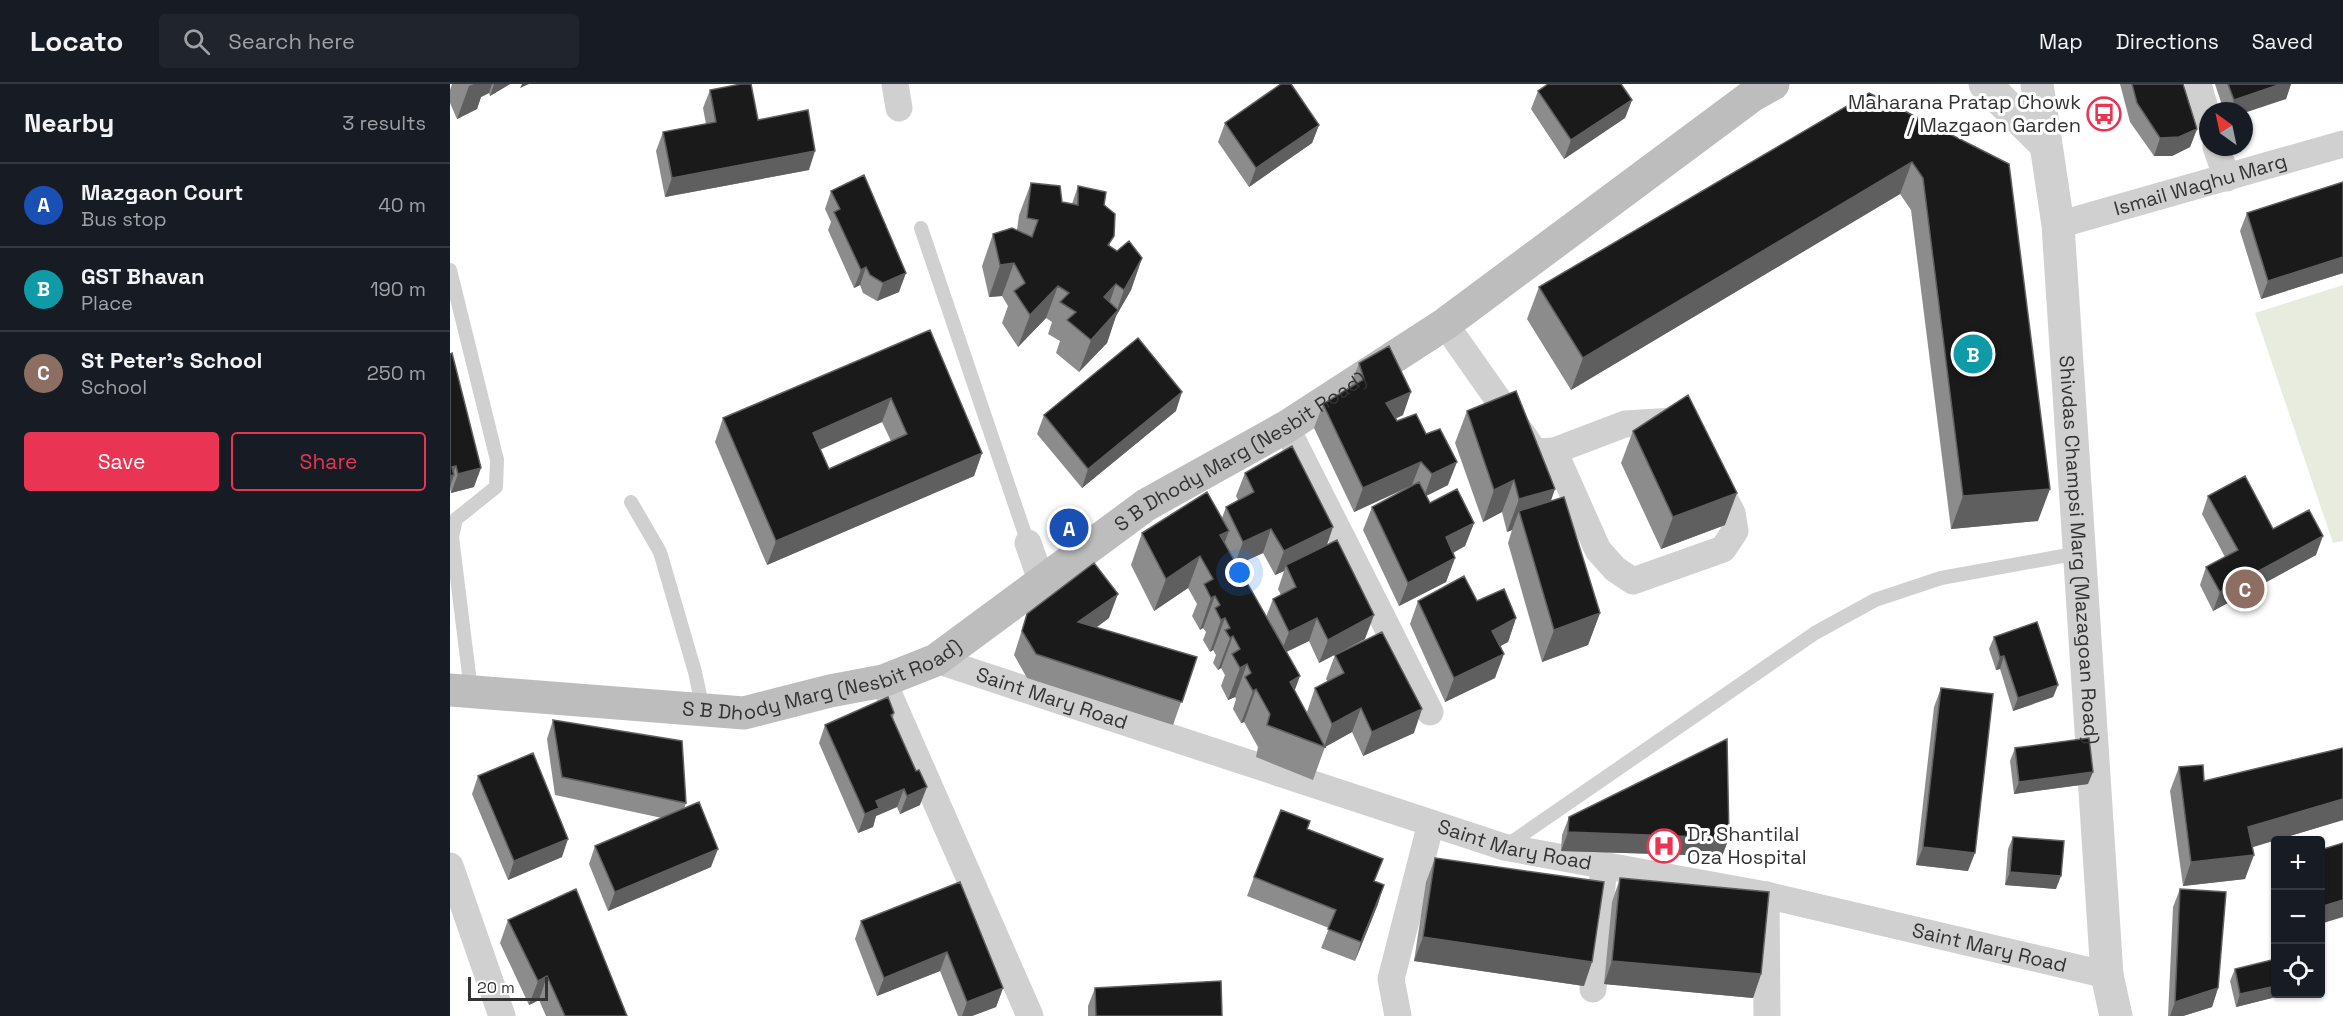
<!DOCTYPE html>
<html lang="en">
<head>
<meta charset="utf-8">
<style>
	body { margin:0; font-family:"Space Grotesk",sans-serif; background:#20242c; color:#f1f3f6 }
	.controls { position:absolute; right:18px; bottom:18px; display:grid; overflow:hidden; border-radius:6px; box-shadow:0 2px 4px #0004 }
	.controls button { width:54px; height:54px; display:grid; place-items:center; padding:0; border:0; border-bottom:2px solid #363941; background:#171b24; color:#f1f3f6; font:30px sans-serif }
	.compass { position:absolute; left:1749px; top:18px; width:54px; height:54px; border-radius:50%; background:#171b24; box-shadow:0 2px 4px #0004; rotate:327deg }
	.scale { position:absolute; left:18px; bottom:15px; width:80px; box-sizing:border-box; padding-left:6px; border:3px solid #333; border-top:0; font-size:16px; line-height:21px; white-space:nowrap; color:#333; -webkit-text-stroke:4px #fff; paint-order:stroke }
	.you { position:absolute; left:790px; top:489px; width:21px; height:21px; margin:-15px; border:4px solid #fff; border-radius:50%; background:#1a73e8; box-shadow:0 0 0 9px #1a73e833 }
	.badge { display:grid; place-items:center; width:39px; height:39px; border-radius:50%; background:#e93553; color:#fff; font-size:20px; font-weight:700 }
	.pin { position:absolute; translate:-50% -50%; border:3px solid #fff; box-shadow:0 2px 6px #0006 }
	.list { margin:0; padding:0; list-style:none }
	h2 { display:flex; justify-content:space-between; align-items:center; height:78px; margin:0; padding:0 24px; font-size:26px }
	h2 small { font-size:20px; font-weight:400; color:#9ea1a6 }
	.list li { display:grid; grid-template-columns:39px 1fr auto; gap:18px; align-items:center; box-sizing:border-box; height:84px; padding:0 24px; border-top:2px solid #363941 }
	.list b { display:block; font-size:22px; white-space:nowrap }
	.list p { margin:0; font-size:20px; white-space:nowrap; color:#9ea1a6 }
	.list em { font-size:20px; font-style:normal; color:#9ea1a6 }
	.actions { display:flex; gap:12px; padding:18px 24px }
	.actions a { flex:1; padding:14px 0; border:2px solid #e93553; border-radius:6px; text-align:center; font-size:21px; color:#e93553 }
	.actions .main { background:#e93553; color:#fff }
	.icon { flex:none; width:33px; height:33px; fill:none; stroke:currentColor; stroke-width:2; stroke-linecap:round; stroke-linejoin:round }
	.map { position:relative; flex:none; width:1893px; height:932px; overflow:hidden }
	header { display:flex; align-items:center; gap:36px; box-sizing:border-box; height:84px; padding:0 30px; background:#171b24; border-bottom:2px solid #363941 }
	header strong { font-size:28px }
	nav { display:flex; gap:33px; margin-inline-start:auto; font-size:21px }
	.search { width:420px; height:54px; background:#20242c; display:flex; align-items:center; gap:15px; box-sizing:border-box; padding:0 21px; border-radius:6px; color:#9ea1a6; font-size:22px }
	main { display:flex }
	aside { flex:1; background:#171b24 }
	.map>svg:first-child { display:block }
	.green { fill:#e7ecde }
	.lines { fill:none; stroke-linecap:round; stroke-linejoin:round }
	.service { stroke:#d0d0d0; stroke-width:14 }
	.minor { stroke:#d0d0d0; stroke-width:27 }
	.tertiary { stroke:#d0d0d0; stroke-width:33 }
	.secondary { stroke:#bdbdbd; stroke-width:33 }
	.wall { fill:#8c8c8c; fill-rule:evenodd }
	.shaded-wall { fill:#5f5f5f }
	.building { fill:#1a1a1a; stroke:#5f5f5f; stroke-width:1.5; fill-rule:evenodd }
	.labels { text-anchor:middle; stroke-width:6; stroke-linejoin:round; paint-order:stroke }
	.poi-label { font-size:20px; fill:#333; stroke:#fff; text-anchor:end }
	.street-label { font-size:20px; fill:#333; stroke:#fff }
</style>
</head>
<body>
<header>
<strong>Locato</strong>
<div class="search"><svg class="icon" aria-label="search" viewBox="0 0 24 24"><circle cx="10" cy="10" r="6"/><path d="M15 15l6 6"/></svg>Search here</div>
<nav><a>Map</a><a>Directions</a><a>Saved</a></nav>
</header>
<main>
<aside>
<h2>Nearby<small>3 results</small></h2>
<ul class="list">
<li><span class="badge" style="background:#1a4fb4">A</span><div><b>Mazgaon Court</b><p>Bus stop</p></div><em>40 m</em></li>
<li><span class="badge" style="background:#0f9aa8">B</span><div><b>GST Bhavan</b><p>Place</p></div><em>190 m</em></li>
<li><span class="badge" style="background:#8d6e63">C</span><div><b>St Peter's School</b><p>School</p></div><em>250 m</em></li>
</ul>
<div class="actions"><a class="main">Save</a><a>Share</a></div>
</aside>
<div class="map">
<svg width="1893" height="932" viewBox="0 0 1893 932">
	<rect width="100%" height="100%" fill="#fff"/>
	<!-- green -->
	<path class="green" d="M1893,201V457L1883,459L1805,229Z"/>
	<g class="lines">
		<!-- service -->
		<path class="service" d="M471,144L578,459
			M0,186L47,376L46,403L6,435L2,453L21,607
			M181,418L210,468L245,588L253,626
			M1056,762L1365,549L1425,516L1491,494L1629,469"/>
		<!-- minor -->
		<g class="minor">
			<path d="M445,0L449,24"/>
			<path d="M1748,0L1758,35"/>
			<path d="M1766,63L1777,94"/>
			<path id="s1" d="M1608,141L1893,60"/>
			<path d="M995,240L1085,368L1104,367L1175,340L1224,337L1231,343"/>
			<path d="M836,343L980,628"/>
			<path d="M1104,367L1148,466L1165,485L1183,497L1273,465L1285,447L1282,429L1264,395"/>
			<path d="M578,459L591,496"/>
			<path id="s2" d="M486,576L1054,763L1316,811L1657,891"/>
			<path d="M433,597L580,932"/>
			<path d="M0,782L52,932"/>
			<path d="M1316,811L1317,932"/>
			<path d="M1143,905L1153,791"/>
			<path d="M948,932L941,895L981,739"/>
		</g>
		<!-- tertiary -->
		<g class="tertiary">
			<path d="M1535,0L1594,59"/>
			<path id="s3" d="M1587,0L1608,141L1657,891L1666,932"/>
		</g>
		<!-- secondary -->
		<path class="secondary" id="s4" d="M0,606L294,629L380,607L433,597L486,576L696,421L836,343L995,240L1303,11L1323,0"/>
	</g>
	<!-- wall -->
	<path class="wall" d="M2,0H60L40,12L39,9L31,13L27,25L7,35L0,19V6Z
		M1670,0H1733L1747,45L1740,63L1722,72H1704L1680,38Z
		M1765,0H1841L1836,15L1794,27H1774Z
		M260,6L308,36L359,86L215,113L206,67L213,48L256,40L253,24Z
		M1088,7L1182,16L1175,34L1114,75L1081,25Z
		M1419,9L1559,80L1588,437L1501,445L1461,126L1450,110L1121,306L1077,235L1089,203Z
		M775,39L869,41L862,59L799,103L768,58Z
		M1893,98V189L1811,215L1790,147L1797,129Z
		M581,99L612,118L622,120L628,102L654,121L660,162L667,167L692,174L681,206L666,232L657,259L629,288L606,269L610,257L598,250L602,238L596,234L568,263L552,239L558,222L552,212L539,213L532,182L543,150L567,146L569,131Z
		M381,107L449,208L427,217L413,209L410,201L404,204L378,146L381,138L375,125Z
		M480,246L532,369L524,392L317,481L265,358L273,334ZM432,338L441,357L379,385L370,365Z
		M0,270L24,403L1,409L0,404Z
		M909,279L953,331L945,335L998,401L976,412L980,419L1024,439L1015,462L1003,469L1005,474L996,498L949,522L913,446L922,423L962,402L904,428L864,344L873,320L900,303Z
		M726,327L632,404L587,350L594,331Z
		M1017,327L1101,417L1150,529L1138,561L1092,578L1058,459L1062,446L1057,448L1052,428L1033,438L1005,359Z
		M1183,347L1275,441L1211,465L1171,379Z
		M795,389L877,461L915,555L869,579L859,557L836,568L845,607L861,637L857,628L865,604L878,598L876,595L885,571L964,649L913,672L902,648L875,663L863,696L806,673L808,663L794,638L791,639L783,625L786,615L785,613L778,616L771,602L775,591L771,584L768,586L763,579L766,571L763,566L760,568L753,556L756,548L753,544L750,546L742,532L747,520L738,504L704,527L681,481L692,449L772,434L776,423L788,416L786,412ZM813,469L825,491L834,487L828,505L831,511L823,515L816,533L787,481Z
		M1758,412L1823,445L1866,471L1763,527L1750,501L1756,483L1775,473L1752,430Z
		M968,517H1027L1066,534L1058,558L1050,562L1045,594L995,618L960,540Z
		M577,530L659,534L646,544L747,573L723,641L577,594L564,571Z
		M1544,553L1608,601L1603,613L1563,627L1550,585L1546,586L1539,565Z
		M1491,604L1518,787L1466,781L1484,623Z
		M444,629L443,634L470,721L450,730L447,723L426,732L423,743L408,749L369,659L375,641Z
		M103,636L236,719L234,725L261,783L158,827L139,780L145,762L212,734L105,711L97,655Z
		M1565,664L1638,700L1564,710L1560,677Z
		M1893,664V736L1802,763L1795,795L1733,802L1720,707L1729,683L1754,697Z
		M28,692L112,773L58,796L22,710Z
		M1119,733L1279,754L1272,772L1111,767L1112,751Z
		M857,745L924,798L928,820L905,877L871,864L879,844L797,812L804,793Z
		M1563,753L1606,805L1555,801L1558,765Z
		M985,774L1134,902L964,877L976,798Z
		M1170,794L1311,890L1303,914L1154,900L1162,818Z
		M510,798L553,904L546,923L522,932H508L490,887L427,912L405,855L411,837Z
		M1730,805L1768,904L1762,923L1733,932H1718L1723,823Z
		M58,836L177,932H96L89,916L79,921L50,859Z
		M1785,885L1830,912L1786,923L1780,897Z
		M645,904L772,932H638V922Z"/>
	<!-- shaded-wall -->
	<path class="shaded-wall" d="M24,0H42L39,9L31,13L27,25L7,35L19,2Z
		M44,0H60L40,12Z
		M72,0H79L70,4Z
		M1831,0H1841L1836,15L1794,29V27H1780L1784,16Z
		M1182,16L1175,34L1114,75L1121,56Z
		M869,41L862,59L799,103L806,84Z
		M1747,45L1740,63L1722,72H1704L1710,54Z
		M365,67L359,86L215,113L222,94Z
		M1462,78L1450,110L1121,306L1133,274Z
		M1893,173V189L1811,215L1818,197Z
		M692,174L681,206L666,232L657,259L629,288L641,256L666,229L674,206Z
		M564,179L552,212L539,213L550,181Z
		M416,183L410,201L404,204L411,186Z
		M456,189L449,208L427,217L433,199Z
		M666,200L655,232L654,213Z
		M608,202L596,234L568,263L580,231Z
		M732,308L726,327L632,404L638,385Z
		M961,308L953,331L928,343L936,319Z
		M441,314L432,338L354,373L363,349Z
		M532,369L524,392L317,481L326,457Z
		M971,378L962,401L904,428L913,404Z
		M1007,378L998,401L974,413L982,390Z
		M6,382L2,392L4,391L0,403V388L2,383Z
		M31,384L24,403L1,409L8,390Z
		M1064,396L1052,428L1033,438L1044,406Z
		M1105,405L1094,437L1069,427L1062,446L1057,448L1069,415Z
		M1600,405L1588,437L1501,445L1513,412Z
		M1287,409L1275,441L1211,465L1223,433Z
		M1024,439L1015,462L988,477L996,453Z
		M883,443L875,467L836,481L834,487L825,491L834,467Z
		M821,445L813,469L784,482L793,458Z
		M779,447L767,479L770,451Z
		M1873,452L1866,471L1763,527L1770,508Z
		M750,472L738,504L704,527L716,495Z
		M1005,474L996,498L949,522L958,499Z
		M668,510L659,534L620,562L628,538Z
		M765,512L753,544L750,546L761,514Z
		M1150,529L1138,561L1092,578L1104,546Z
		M924,531L915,555L869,579L878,556Z
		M775,534L763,566L760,568L771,536Z
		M867,534L859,557L830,571L839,548Z
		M1066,534L1058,558L1034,571L1042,547Z
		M783,552L771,584L768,586L780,554Z
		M1054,570L1045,594L995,618L1004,594Z
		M1554,572L1550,585L1546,586L1550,573Z
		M797,580L785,613L778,616L790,584Z
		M850,592L838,625L840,598Z
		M1608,601L1603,613L1563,627L1568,614Z
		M806,605L794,638L791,639L803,607Z
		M911,624L902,648L875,663H874L882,640Z
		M972,625L964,649L913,672L922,648Z
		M1643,688L1638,700L1564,710L1569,698Z
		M477,703L470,721L450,730L457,712Z
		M454,705L447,723L426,732L423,743L408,749L415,730L426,717Z
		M1893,715V736L1790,767L1798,743Z
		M1118,748L1279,754L1272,772L1111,767Z
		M118,755L112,773L58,796L64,777Z
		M1473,763L1525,769L1518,787L1466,781Z
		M268,765L261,783L158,827L165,808Z
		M1804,771L1795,795L1733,802L1741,778Z
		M1560,788L1611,792L1606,805L1555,801Z
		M934,801L928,820L905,877L911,858Z
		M1893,816V833L1870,840V823Z
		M973,853L1142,878L1134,902L964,877Z
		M497,868L490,887L427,912L434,894Z
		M1162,877L1311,890L1303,914L1154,900Z
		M97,892L89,916L79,921L88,897Z
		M1826,902V909H1831L1830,912L1786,923L1790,910Z
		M553,904L546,923L522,932H512L517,918Z
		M1768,904L1762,923L1733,932H1720L1725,918Z"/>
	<!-- building -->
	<path class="building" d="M291,0H301L308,36L358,26L365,67L222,94L213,48L266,38L260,6Z
		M831,0H841L869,41L806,84L775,39Z
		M1098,0H1171L1182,16L1121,56L1088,7Z
		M1682,0H1733L1747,45L1729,53L1710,54L1687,19Z
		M1778,0H1831L1784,16Z
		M1419,9L1559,80L1600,405L1513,412L1473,94L1462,78L1133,274L1089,203Z
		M414,91L456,189L433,199L420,191L416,183L411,186L384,128L390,125L381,107Z
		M1893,98V173L1818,197L1797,129Z
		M581,99L610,102L612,118L628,121V102L656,108L654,121L665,130L664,152L658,161L667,167L679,157L692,174L674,206L666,200L654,213L668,226L641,256L617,236L626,228L610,218L619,209L608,202L580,231L564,207L575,199L564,179L550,181L543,150L562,144L582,153L588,136L577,134Z
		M480,246L532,369L326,457L273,334ZM441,314L457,350L379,385L363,349Z
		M688,254L732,308L638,385L594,331Z
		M939,262L961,308L936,319L947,337L966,330L976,350L990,345L1007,378L982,390L971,378L913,404L873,320L914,295L909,279Z
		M2,269L31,384L8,390L6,382L2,383L4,391L0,392V270Z
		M1066,307L1105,405L1069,415L1064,396L1044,406L1017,327Z
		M1238,311L1287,409L1223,433L1183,347Z
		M842,362L883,443L834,467L821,445L793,458L776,423L804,408L795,389Z
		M1795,392L1823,445L1859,426L1873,452L1770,508L1756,483L1788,466L1758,412Z
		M969,398L980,419L1007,405L1024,439L996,453L1005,474L958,499L922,423Z
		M757,408L779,447L770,451L850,592L840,598L875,663L817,641L820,630L806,605L803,607L795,593L801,589L797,580L790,584L782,570L790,565L783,552L780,554L775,546L780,544L775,534L771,536L765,524L770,521L765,512L761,514L754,500L763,495L750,472L716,495L692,449Z
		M1114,413L1150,529L1104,546L1069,427Z
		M887,456L924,531L878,556L867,534L839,548L823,515L846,503L836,481Z
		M644,479L668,510L628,538L747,573L732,618L586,570L572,547L577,530Z
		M1014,492L1027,517L1054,505L1066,534L1042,547L1054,570L1004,594L968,517Z
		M1587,538L1608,601L1568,614L1554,572L1550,573L1544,553Z
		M932,548L972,625L922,648L911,624L882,640L865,604L894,589L885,571Z
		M1491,604L1543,610L1525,769L1473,763Z
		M438,613L444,629L441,631L466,687L469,686L477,703L457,712L454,705L426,717L429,724L415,730L375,641Z
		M103,636L232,657L236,719L112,693Z
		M1639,654L1643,688L1569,698L1565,664Z
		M1277,655L1279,754L1118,748L1119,733Z
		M1893,664V715L1798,743L1804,771L1741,778L1729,683L1753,681L1754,697Z
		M83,669L118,755L64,777L28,692Z
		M249,718L268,765L165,808L145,762Z
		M831,726L860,737L857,745L933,775L924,797L934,801L911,858L878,845L886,826L804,793Z
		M1563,753L1614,757L1611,792L1560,788Z
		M1893,759V816L1870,823V766Z
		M985,774L1154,798L1142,878L973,853Z
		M1170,794L1319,808L1311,890L1162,877Z
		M510,798L553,904L517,918L497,868L434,894L411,837Z
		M126,805L177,932H115L97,892L88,897L58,836Z
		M1730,805L1776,808L1768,904L1725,918Z
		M1826,875V902L1790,910L1785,885Z
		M771,897L772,932H646L645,904Z"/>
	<!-- icons -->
	<defs>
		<symbol id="bus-ring" viewBox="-11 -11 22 22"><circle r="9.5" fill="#fff" stroke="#e93553" stroke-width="1.5"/><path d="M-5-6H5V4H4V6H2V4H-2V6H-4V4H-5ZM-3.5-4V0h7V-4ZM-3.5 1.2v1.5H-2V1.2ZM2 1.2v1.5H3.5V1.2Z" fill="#e93553"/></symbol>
		<symbol id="hospital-ring" viewBox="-11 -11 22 22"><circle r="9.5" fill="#fff" stroke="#e93553" stroke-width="1.5"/><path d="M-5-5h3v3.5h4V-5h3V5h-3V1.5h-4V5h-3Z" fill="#e93553"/></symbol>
	</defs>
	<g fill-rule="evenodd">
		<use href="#bus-ring" x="1635" y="11" width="38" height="38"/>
		<use href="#hospital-ring" x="1195" y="743" width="38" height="38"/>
	</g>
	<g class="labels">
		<!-- poi labels -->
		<g class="poi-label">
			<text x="1631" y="25">Maharana Pratap Chowk<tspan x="1631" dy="23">/ Mazgaon Garden</tspan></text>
			<text x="1237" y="757" text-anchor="start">Dr. Shantilal<tspan x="1237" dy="23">Oza Hospital</tspan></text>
		</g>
		<!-- street labels -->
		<g class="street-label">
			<text dy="7" stroke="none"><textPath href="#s1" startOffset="148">Ismail Waghu Marg</textPath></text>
			<text dy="7" stroke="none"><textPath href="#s4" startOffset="864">S B Dhody Marg (Nesbit Road)</textPath></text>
			<text dy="7" stroke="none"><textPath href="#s3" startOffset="468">Shivdas Champsi Marg (Mazagoan Road)</textPath></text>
			<text dy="7" stroke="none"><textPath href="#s4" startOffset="378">S B Dhody Marg (Nesbit Road)</textPath></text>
			<text dy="7" stroke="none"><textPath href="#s2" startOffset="122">Saint Mary Road</textPath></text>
			<text dy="7" stroke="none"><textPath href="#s2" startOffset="608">Saint Mary Road</textPath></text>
			<text dy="7" stroke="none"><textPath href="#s2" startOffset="1094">Saint Mary Road</textPath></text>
		</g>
	</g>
</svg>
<div class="controls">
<button>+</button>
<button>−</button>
<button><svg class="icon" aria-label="locate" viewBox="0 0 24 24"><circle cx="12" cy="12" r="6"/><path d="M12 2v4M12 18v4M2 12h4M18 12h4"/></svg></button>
</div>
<svg class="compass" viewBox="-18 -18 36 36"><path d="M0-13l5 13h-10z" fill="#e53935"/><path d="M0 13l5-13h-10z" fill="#9ea1a6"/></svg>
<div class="scale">20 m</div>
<div class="you"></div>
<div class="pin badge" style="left:619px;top:444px;background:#1a4fb4">A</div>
<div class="pin badge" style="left:1523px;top:270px;background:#0f9aa8">B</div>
<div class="pin badge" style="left:1795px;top:505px;background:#8d6e63">C</div>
</div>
</main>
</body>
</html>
